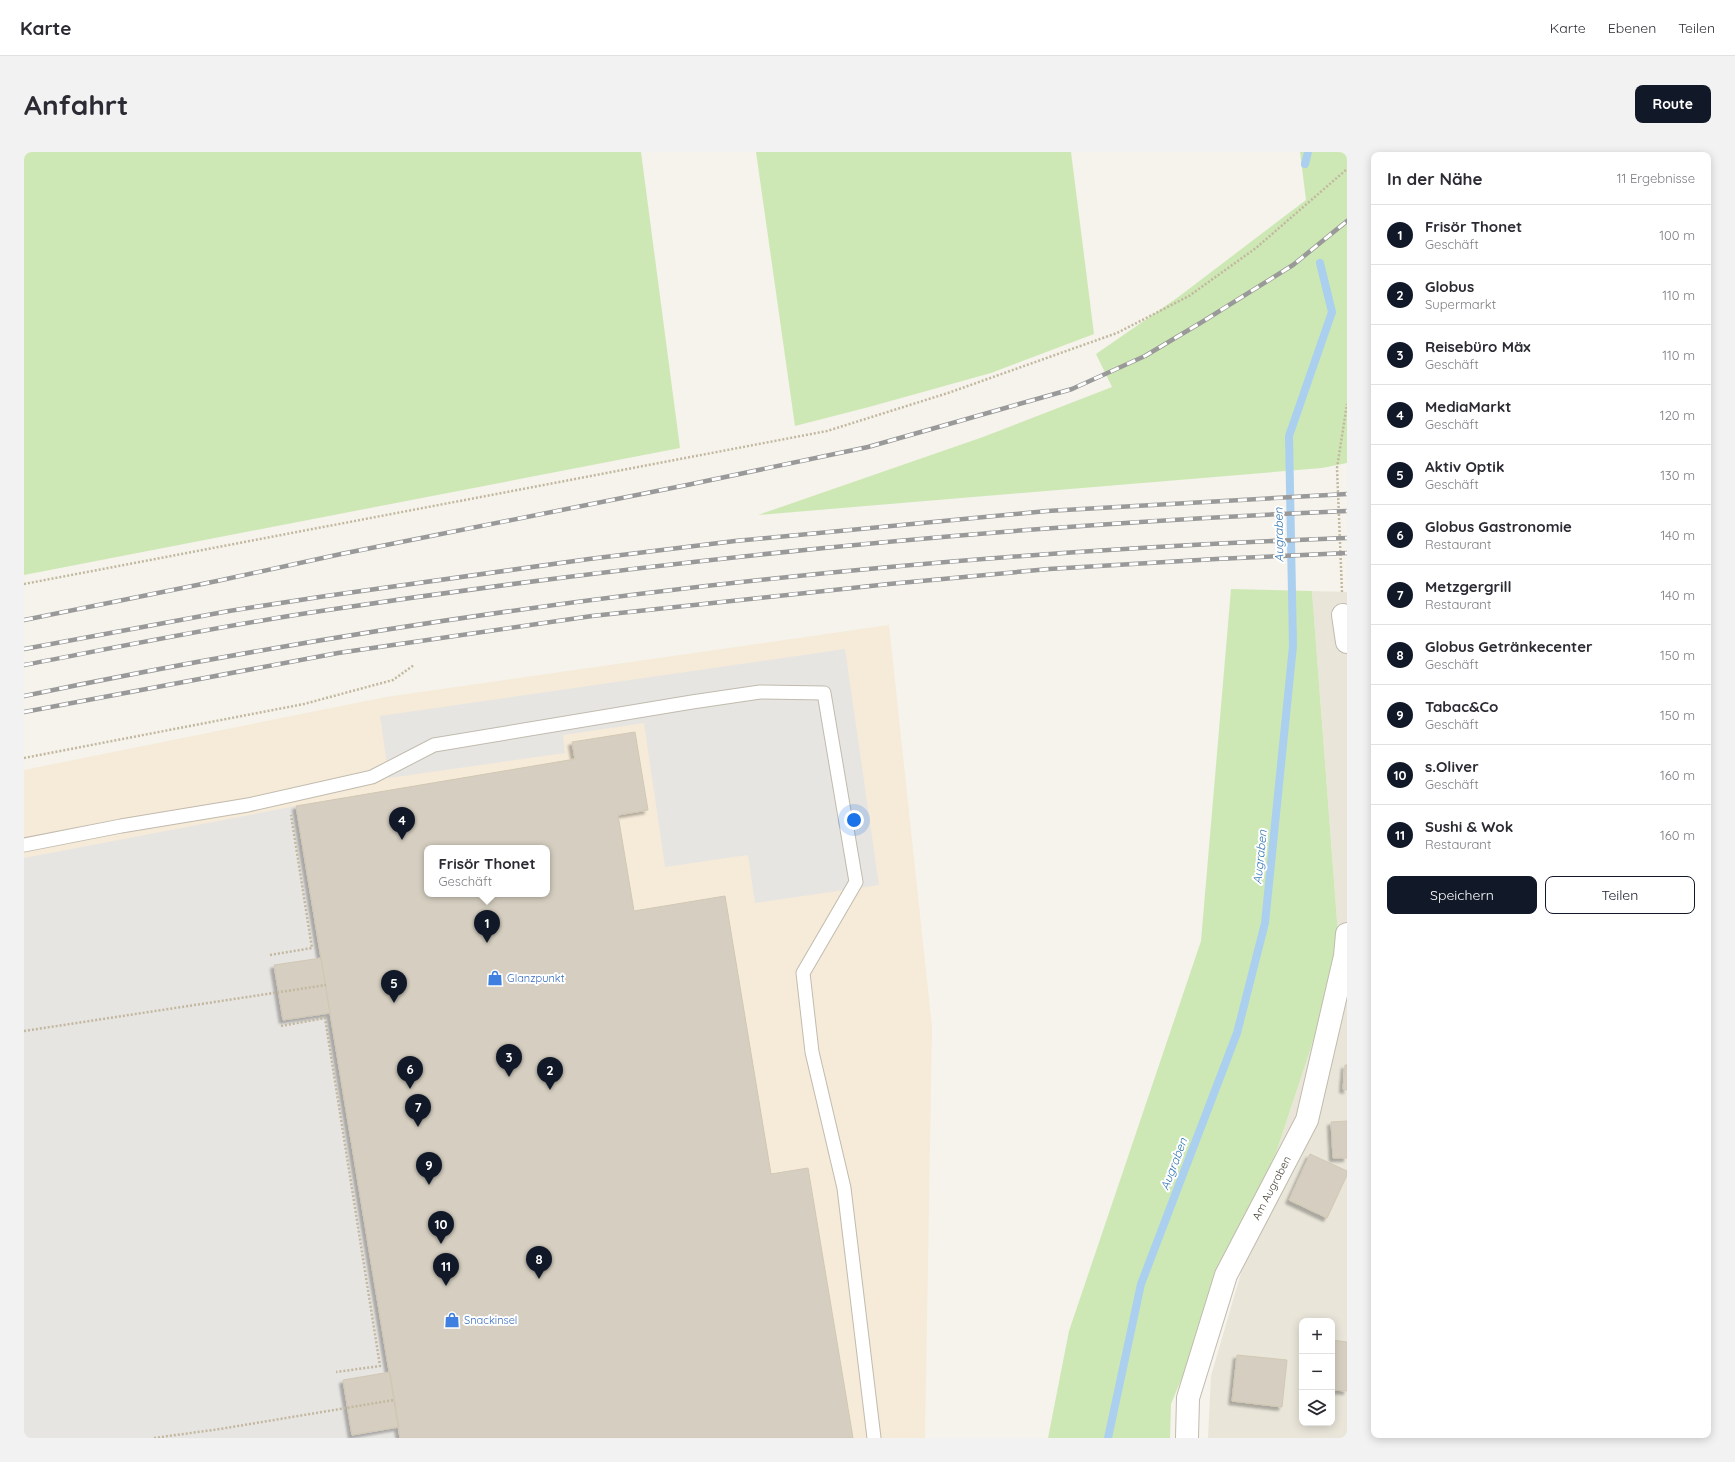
<!DOCTYPE html>
<html lang="de">
<head>
<meta charset="utf-8">
<style>
	body { margin:0; font-family:Quicksand,sans-serif; background:#f2f2f3; color:#2b2b33 }
	.controls { position:absolute; right:12px; bottom:12px; display:grid; overflow:hidden; border-radius:8px; box-shadow:0 2px 10px #0003 }
	.controls button { width:36px; height:36px; display:grid; place-items:center; padding:0; border:0; border-bottom:1px solid #e1e1e2; background:#fff; color:#2b2b33; font:20px sans-serif }
	.you { position:absolute; left:830px; top:668px; width:14px; height:14px; margin:-10px; border:3px solid #fff; border-radius:50%; background:#1a73e8; box-shadow:0 0 0 6px #1a73e833 }
	.badge { display:grid; place-items:center; width:26px; height:26px; border-radius:50%; background:#111827; color:#fff; font-size:13px; font-weight:700 }
	.pin { position:absolute; translate:-50% -33px; filter:drop-shadow(0 1px 2px #0008) }
	.pin::after { content:''; position:absolute; top:21px; width:14px; height:12px; background:inherit; clip-path:polygon(0 0,100% 0,50% 100%) }
	.popup { position:absolute; left:400px; top:693px; width:126px; height:52px; box-sizing:border-box; display:grid; place-content:center; border-radius:8px; background:#fff; filter:drop-shadow(0 1px 3px #0005); font-size:13px; white-space:nowrap; color:#7c7c81 }
	.popup b { font-size:15px; color:#2b2b33 }
	.popup::after { content:''; position:absolute; left:50%; top:100%; margin-left:-8px; border:8px solid transparent; border-top-color:#fff }
	.list { margin:0; padding:0; list-style:none }
	h2 { display:flex; justify-content:space-between; align-items:center; height:52px; margin:0; padding:0 16px; font-size:17px }
	h2 small { font-size:13px; font-weight:400; color:#7c7c81 }
	.list li { display:grid; grid-template-columns:26px 1fr auto; gap:12px; align-items:center; box-sizing:border-box; height:60px; padding:0 16px; border-top:1px solid #e1e1e2 }
	.list b { display:block; font-size:15px; white-space:nowrap }
	.list p { margin:0; font-size:13px; white-space:nowrap; color:#7c7c81 }
	.list em { font-size:13px; font-style:normal; color:#7c7c81 }
	.actions { display:flex; gap:8px; padding:12px 16px }
	.actions a { flex:1; padding:9px 0; border:1px solid #111827; border-radius:8px; text-align:center; font-size:14px; color:#111827 }
	.actions .main { background:#111827; color:#fff }
	.icon { flex:none; width:22px; height:22px; fill:none; stroke:currentColor; stroke-width:2; stroke-linecap:round; stroke-linejoin:round }
	.map { position:relative; flex:none; width:1323px; height:1286px; overflow:hidden; border-radius:8px }
	header { display:flex; align-items:center; gap:24px; box-sizing:border-box; height:56px; padding:0 20px; background:#fff; border-bottom:1px solid #e1e1e2 }
	header strong { font-size:19px }
	nav { display:flex; gap:22px; margin-inline-start:auto; font-size:14px }
	.intro { display:flex; align-items:center; justify-content:space-between; box-sizing:border-box; height:96px; padding:0 24px }
	h1 { margin:0; font-size:28px }
	.button { padding:10px 18px; border-radius:8px; background:#111827; color:#fff; font-size:14px; font-weight:700 }
	main { display:flex; gap:24px; padding:0 24px }
	aside { flex:1; background:#fff; border-radius:8px; box-shadow:0 2px 10px #0003 }
	.map>svg:first-child { display:block }
	.residential { fill:#e9e5d9; fill-rule:evenodd }
	.commercial { fill:#f6ead8; fill-rule:evenodd }
	.green { fill:#cee8b5 }
	.parking { fill:#e7e5e2 }
	.lines { fill:none; stroke-linecap:round; stroke-linejoin:round }
	.stream { stroke:#aacfef; stroke-width:8 }
	.building { fill:#d6cfc1; stroke:#d1c7b4; fill-rule:evenodd; filter:url(#shadow) }
	.service-casing { stroke:#c1bbae; stroke-width:15 }
	.minor-casing { stroke:#c1bbae; stroke-width:24 }
	.path { stroke:#c2b79f; stroke-width:2.5; stroke-dasharray:2 2; stroke-linecap:butt }
	.service { stroke:#fff; stroke-width:13 }
	.minor { stroke:#fff; stroke-width:22 }
	.rail-casing { stroke:#999; stroke-width:4.5 }
	.rail { stroke:#fff; stroke-width:3; stroke-dasharray:9; stroke-linecap:butt }
	.labels { text-anchor:middle; stroke-width:4; stroke-linejoin:round; paint-order:stroke }
	.shop-label { font-size:11px; fill:#366cbe; stroke:#fff; text-anchor:start }
	.street-label { font-size:11px; fill:#494439; stroke:#fff }
	.water-label { font-size:12px; font-style:italic; fill:#3477b4; stroke:#fff }
</style>
</head>
<body>
<header>
<strong>Karte</strong>
<nav><a>Karte</a><a>Ebenen</a><a>Teilen</a></nav>
</header>
<div class="intro"><h1>Anfahrt</h1><a class="button">Route</a></div>
<main>
<div class="map">
<svg width="1323" height="1286" viewBox="0 0 1323 1286">
	<defs>
		<filter id="shadow"><feDropShadow dx="-3.5" dy="3.5" stdDeviation="1" flood-color="#0004"/></filter>
	</defs>
	<rect width="100%" height="100%" fill="#f5f3eb"/>
	<!-- residential -->
	<path class="residential" d="M1288,439L1323,440V1286H1184L1187,1224L1251,1004L1316,808ZM1278,1169H1308V1271H1278Z"/>
	<!-- commercial -->
	<path class="commercial" d="M865,473L908,875L901,1286H0V618L362,545ZM403,696H523V742H403Z"/>
	<!-- green -->
	<path class="green" d="M0,0H617L656,296L0,423Z
		M732,0H1047L1070,182L967,221L845,255L771,274Z
		M1276,0H1323V311L1298,316L734,363L959,285L1088,235L1072,202L1153,146L1282,48Z
		M1207,437L1288,439L1316,808L1251,1004L1147,1252L1146,1286H1024L1045,1179L1177,789Z"/>
	<!-- parking -->
	<path class="parking" d="M821,497L855,733L731,751L724,703L641,715L620,571L539,583L541,601L365,626L356,564Z
		M272,654L376,1286H0V706Z"/>
	<g class="lines">
		<!-- stream -->
		<path class="stream" d="M1281,12L1284,0
			M1084,1286L1117,1132L1213,881L1241,771L1269,494L1265,284L1308,160L1296,111"/>
	</g>
	<!-- building -->
	<path class="building" d="M611,580L624,658L594,663L610,759L701,744L747,1022L784,1016L829,1286H376L272,654L551,607L548,590ZM403,696H523V742H403Z
		M297,806L306,861L259,868L250,813Z
		M1321,913H1323V938L1319,937Z
		M1323,969V1006H1309L1307,970Z
		M1286,1002L1323,1019V1023L1303,1066L1265,1048Z
		M1308,1188L1323,1190V1239L1308,1238Z
		M1213,1203L1263,1208L1258,1255L1208,1249Z
		M366,1220L375,1275L328,1283L319,1228Z"/>
	<g class="lines">
		<defs>
			<path id="service" d="M0,693L97,674L224,653L348,625L410,593L668,550L736,540L800,541L832,730L779,821L788,900L820,1036L850,1286"/>
			<g id="minor">
				<path d="M1319,463L1323,490"/>
				<path id="s1" d="M1163,1286L1164,1246L1202,1123L1283,968L1321,804L1323,782"/>
			</g>
		</defs>
		<!-- service casing -->
		<use href="#service" class="service-casing"/>
		<!-- minor casing -->
		<use href="#minor" class="minor-casing"/>
		<!-- path -->
		<path class="path" d="M0,432L803,279L924,241L1093,181L1165,144L1232,96L1323,17
			M1318,440L1313,316L1323,252
			M0,606L280,552L369,528L390,513
			M246,803L288,796L267,663
			M257,874L301,866L356,1214L312,1220
			M0,879L302,833
			M130,1286L196,1277L370,1248"/>
		<!-- service -->
		<use href="#service" class="service"/>
		<!-- minor -->
		<use href="#minor" class="minor"/>
		<defs>
			<path id="rail" d="M0,468L193,429L317,402L663,333L844,295L1048,237L1121,204L1178,170L1269,113L1323,69
				M0,497L205,459L302,444L565,407L711,389L1023,359L1323,342
				M0,513C99,494 197,474 297,459C637,408 979,373 1323,359
				M0,544C435,453 879,402 1323,386
				M0,560L314,501L568,464L865,432L1025,417L1192,407L1323,401"/>
		</defs>
		<!-- rail casing -->
		<use href="#rail" class="rail-casing"/>
		<!-- rail -->
		<use href="#rail" class="rail"/>
	</g>
	<!-- icons -->
	<defs>
		<symbol id="shop-bare" viewBox="-9 -9 18 18"><path d="M-5-2.5h2.3a2.7 3.5 0 0 1 5.4 0H5L5.5 6h-11ZM-1.5-2.5h3a1.5 2.3 0 0 0-3 0Z" fill="#3f7fe0" stroke="#fff" stroke-width="2.5" paint-order="stroke"/></symbol>
	</defs>
	<g fill-rule="evenodd">
		<use href="#shop-bare" x="460" y="815" width="22" height="22"/>
		<use href="#shop-bare" x="417" y="1157" width="22" height="22"/>
	</g>
	<g class="labels">
		<!-- shop labels -->
		<g class="shop-label">
			<text x="483" y="830">Glanzpunkt</text>
			<text x="440" y="1172">Snackinsel</text>
		</g>
		<!-- street labels -->
		<g class="street-label">
			<text dy="4" stroke="none"><textPath href="#s1" startOffset="267">Am Augraben</textPath></text>
		</g>
		<!-- water labels -->
		<g class="water-label">
			<text transform="translate(1255 383) rotate(-91)" y="4">Augraben</text>
			<text transform="translate(1236 705) rotate(-84)" y="4">Augraben</text>
			<text transform="translate(1150 1012) rotate(-69)" y="4">Augraben</text>
		</g>
	</g>
</svg>
<div class="controls">
<button>+</button>
<button>−</button>
<button><svg class="icon" aria-label="layers" viewBox="0 0 24 24"><path d="M12 4l9 5-9 5-9-5zM3 14l9 5 9-5"/></svg></button>
</div>
<div class="you"></div>
<div class="pin badge" style="left:463px;top:791px">1</div>
<div class="popup"><b>Frisör Thonet</b>Geschäft</div>
<div class="pin badge" style="left:526px;top:938px">2</div>
<div class="pin badge" style="left:485px;top:925px">3</div>
<div class="pin badge" style="left:378px;top:688px">4</div>
<div class="pin badge" style="left:370px;top:851px">5</div>
<div class="pin badge" style="left:386px;top:937px">6</div>
<div class="pin badge" style="left:394px;top:975px">7</div>
<div class="pin badge" style="left:515px;top:1127px">8</div>
<div class="pin badge" style="left:405px;top:1033px">9</div>
<div class="pin badge" style="left:417px;top:1092px">10</div>
<div class="pin badge" style="left:422px;top:1134px">11</div>
</div>
<aside>
<h2>In der Nähe<small>11 Ergebnisse</small></h2>
<ul class="list">
<li><span class="badge">1</span><div><b>Frisör Thonet</b><p>Geschäft</p></div><em>100 m</em></li>
<li><span class="badge">2</span><div><b>Globus</b><p>Supermarkt</p></div><em>110 m</em></li>
<li><span class="badge">3</span><div><b>Reisebüro Mäx</b><p>Geschäft</p></div><em>110 m</em></li>
<li><span class="badge">4</span><div><b>MediaMarkt</b><p>Geschäft</p></div><em>120 m</em></li>
<li><span class="badge">5</span><div><b>Aktiv Optik</b><p>Geschäft</p></div><em>130 m</em></li>
<li><span class="badge">6</span><div><b>Globus Gastronomie</b><p>Restaurant</p></div><em>140 m</em></li>
<li><span class="badge">7</span><div><b>Metzgergrill</b><p>Restaurant</p></div><em>140 m</em></li>
<li><span class="badge">8</span><div><b>Globus Getränkecenter</b><p>Geschäft</p></div><em>150 m</em></li>
<li><span class="badge">9</span><div><b>Tabac&amp;Co</b><p>Geschäft</p></div><em>150 m</em></li>
<li><span class="badge">10</span><div><b>s.Oliver</b><p>Geschäft</p></div><em>160 m</em></li>
<li><span class="badge">11</span><div><b>Sushi &amp; Wok</b><p>Restaurant</p></div><em>160 m</em></li>
</ul>
<div class="actions"><a class="main">Speichern</a><a>Teilen</a></div>
</aside>
</main>
</body>
</html>
